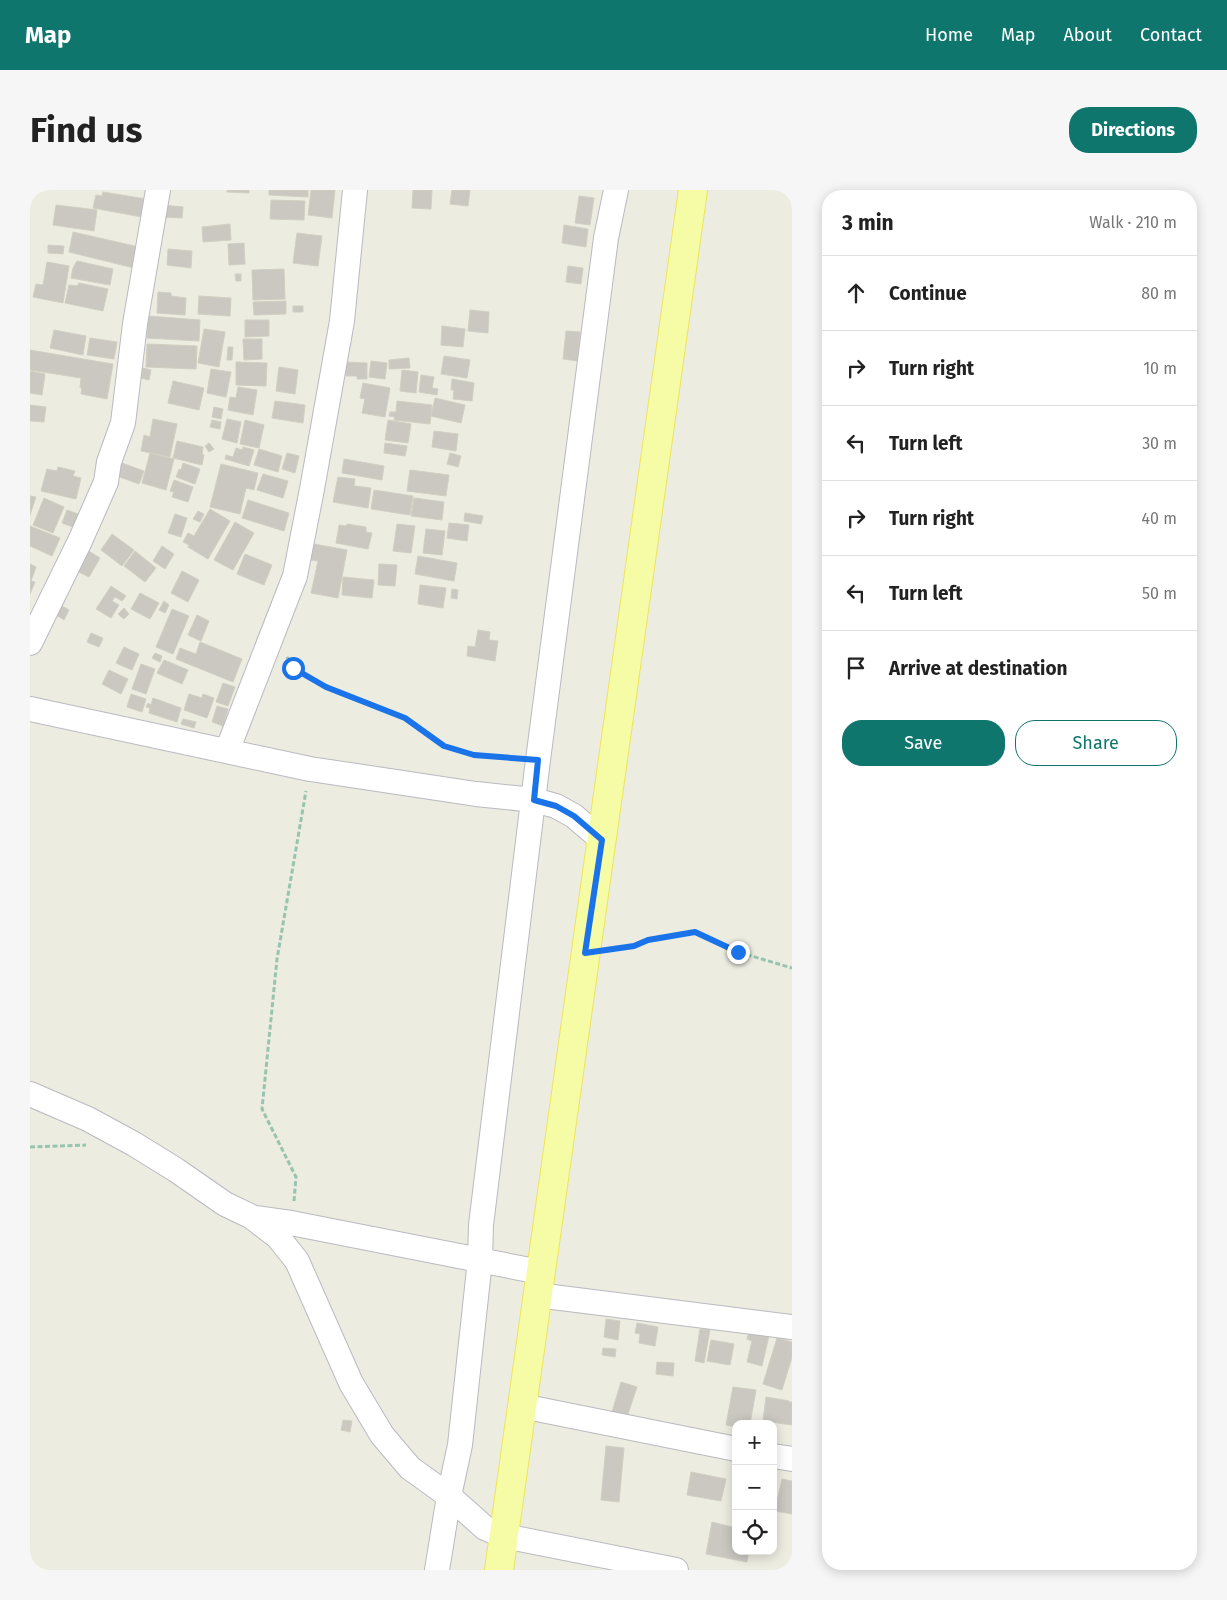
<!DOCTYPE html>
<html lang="en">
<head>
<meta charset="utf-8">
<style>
	body { margin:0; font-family:"Fira Sans",sans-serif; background:#f6f6f6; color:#222 }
	.controls { position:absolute; right:15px; bottom:15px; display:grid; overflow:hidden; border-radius:10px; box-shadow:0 2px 12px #0003 }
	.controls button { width:45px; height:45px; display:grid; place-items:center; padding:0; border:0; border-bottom:1px solid #e0e0e0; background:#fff; color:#222; font:25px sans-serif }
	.stop { position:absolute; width:15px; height:15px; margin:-11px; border:4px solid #1a73e8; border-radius:50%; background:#fff }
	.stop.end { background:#1a73e8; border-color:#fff; box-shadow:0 1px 5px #0008 }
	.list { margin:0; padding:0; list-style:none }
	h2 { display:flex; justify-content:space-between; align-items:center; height:65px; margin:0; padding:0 20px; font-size:21px }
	h2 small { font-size:16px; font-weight:400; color:#767676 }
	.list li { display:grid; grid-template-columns:32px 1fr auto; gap:15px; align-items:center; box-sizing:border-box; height:75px; padding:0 20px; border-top:1px solid #e0e0e0 }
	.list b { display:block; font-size:19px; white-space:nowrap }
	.list em { font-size:16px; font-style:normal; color:#767676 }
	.actions { display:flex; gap:10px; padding:15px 20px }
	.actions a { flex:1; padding:11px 0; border:1px solid #0f766e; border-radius:20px; text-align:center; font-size:18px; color:#0f766e }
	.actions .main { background:#0f766e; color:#fff }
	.icon { flex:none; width:28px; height:28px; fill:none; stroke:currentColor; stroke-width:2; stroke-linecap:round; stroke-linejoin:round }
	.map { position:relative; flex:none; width:762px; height:1380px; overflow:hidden; border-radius:20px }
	header { display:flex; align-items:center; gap:30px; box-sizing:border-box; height:70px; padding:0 25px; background:#0f766e; color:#fff }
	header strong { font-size:24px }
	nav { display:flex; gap:28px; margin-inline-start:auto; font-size:18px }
	.intro { display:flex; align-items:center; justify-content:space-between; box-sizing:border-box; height:120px; padding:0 30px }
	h1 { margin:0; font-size:35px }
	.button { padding:12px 22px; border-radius:20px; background:#0f766e; color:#fff; font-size:18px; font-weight:700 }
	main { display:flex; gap:30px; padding:0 30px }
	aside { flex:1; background:#fff; border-radius:20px; box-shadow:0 2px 12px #0003 }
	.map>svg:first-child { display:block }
	.building { fill:#cac8c1; stroke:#d1cfc0 }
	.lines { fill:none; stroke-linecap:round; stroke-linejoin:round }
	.minor-casing { stroke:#b9bac0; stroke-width:26 }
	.major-casing { stroke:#ece55a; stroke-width:30 }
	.path { stroke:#98c4af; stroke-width:3; stroke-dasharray:5 2.5; stroke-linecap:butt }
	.minor { stroke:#fff; stroke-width:24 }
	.major { stroke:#f6fca6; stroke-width:28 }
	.route { stroke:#1a73e8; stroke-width:6 }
</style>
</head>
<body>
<header>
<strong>Map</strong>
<nav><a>Home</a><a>Map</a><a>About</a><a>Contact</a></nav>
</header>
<div class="intro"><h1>Find us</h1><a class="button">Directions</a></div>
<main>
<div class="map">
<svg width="762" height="1380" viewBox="0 0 762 1380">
	<rect width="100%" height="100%" fill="#ecece1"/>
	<!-- building -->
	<path class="building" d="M197,0H219V3L197,2Z
		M239,0H278V7L239,5Z
		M281,0H305L302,28L278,25Z
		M383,0H402L401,19L382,18Z
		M422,0H440L438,16L420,14Z
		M73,2L116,9L112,27L63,18L66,5L72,6Z
		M549,6L564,8L560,35L545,33Z
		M241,10L275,11L274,30L240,29Z
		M26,15L67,20L64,41L23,35Z
		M133,15L153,17L152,28L132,27Z
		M200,34L201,50L173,52L172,37Z
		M534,35L558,39L556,57L532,53Z
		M43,42L109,57L104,78L39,62Z
		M267,43L292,46L288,76L263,73Z
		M214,53L215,74L199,75L198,54Z
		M18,55L34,56L33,64L18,63Z
		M138,59L162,61L161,78L137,75Z
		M47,71L83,79L80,95L41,88L43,78Z
		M17,72L39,76L33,113L3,107L6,94L13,95Z
		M538,76L553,78L551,94L536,92Z
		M254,79L255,109L223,110L222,80Z
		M205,84H211V91H206Z
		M49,93L78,99L73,121L35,113L39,95L47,96Z
		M128,102L141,103V106L156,108L155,125L127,123Z
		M169,106L201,108L200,126L168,124Z
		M256,111V124L224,125L223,112Z
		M263,116H273V122H263Z
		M440,120L459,122L458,143L438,141Z
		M118,126L170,130L169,151L117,148Z
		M215,130H239V146L215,147Z
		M412,136L435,139L433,157L411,155Z
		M174,139L195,142L189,177L168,173Z
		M24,140L56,146L53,165L20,158Z
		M536,141L550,142L547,171L533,169Z
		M60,148L87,152L84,169L57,165Z
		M213,149H232V169L214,170Z
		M117,154L167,156L166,179L116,177Z
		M198,157H203L202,170H197Z
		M0,160L83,174L77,209L51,204L52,198H50L51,188L0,180Z
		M414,166L440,170L437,188L411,184Z
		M379,168L380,178L359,179V170Z
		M341,171L357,173L355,189L339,187Z
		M206,172L237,173L236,196L206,195Z
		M316,172L337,173V189H327V186H316Z
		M249,177L268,180L265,204L246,201Z
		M113,178L121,180L119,190L111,188Z
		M181,179L201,182L196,207L177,203Z
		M372,180L388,182L386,203L370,201Z
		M0,181L15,184L12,205L0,203Z
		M391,185L404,187L402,198L408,199L407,205L389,202Z
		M422,189L444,193L442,211L423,209L424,200H421Z
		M143,191L174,198L169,220L138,213Z
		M333,193L360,198L355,227L332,223L335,209L330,208Z
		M208,197L227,200L223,225L198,220L200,207L206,208Z
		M405,208L435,215L431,233L401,226Z
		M245,211L275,215L273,233L242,228Z
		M367,211L402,215L400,234L364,230L365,227L359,226L360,222H366Z
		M0,215L16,217L14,232L0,231Z
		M184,217L193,219L191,229L182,227Z
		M123,229L147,234L140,267L111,261L114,245L120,247Z
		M197,229L211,232L207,253L192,249Z
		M182,230L191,232L190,239L180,237Z
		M215,230L234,235L229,258L210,254Z
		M358,230L381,234L378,253L355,250Z
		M404,241L428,244L426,261L402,257Z
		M147,251L173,257L172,264L174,265L172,275L143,268Z
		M179,253L184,259L179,262L175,256Z
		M355,253L377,256L375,266L354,263Z
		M213,257L224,260L219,276L195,269L196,265L203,267L206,258L212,260Z
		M229,259L252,266L248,282L224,275Z
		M120,263L144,269L136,300L112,293Z
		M257,263L269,266L265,283L252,279Z
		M420,263L431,266L428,277L417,274Z
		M314,269L354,276L352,290L312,283Z
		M92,273L114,281L109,294L87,286Z
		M153,273L170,279L165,294L146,287L149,279L151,280Z
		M191,274L228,283L224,300L216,298L210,324L180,317Z
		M28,277L45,281L43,286L51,288L46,309L11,301L17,279L27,281Z
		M380,280L419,285L416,306L377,301Z
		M233,284L258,291L253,308L227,300Z
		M308,287L325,289L324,296L341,298L338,318L303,312Z
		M144,290L163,297L158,312L142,307L144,302L140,301Z
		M344,300L383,306L380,325L341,319Z
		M0,306L6,307L0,325Z
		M14,308L34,317L23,343L3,335Z
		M384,308L414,312L412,330L381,326Z
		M218,310L259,323L254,341L212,328Z
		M180,319L200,331L178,369L158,357L159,355L153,352L158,343L164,346Z
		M37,320L48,324L43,337L32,333Z
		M168,321L174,324L170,332L163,329Z
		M435,323L453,326L451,334L434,331Z
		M145,324L157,328L151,347L138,343Z
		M205,332L224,343L203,380L184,370Z
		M419,333L439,335L437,351L417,348Z
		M317,334L336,337V342L342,343L338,359L306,353L309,335L316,336Z
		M367,334L385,336L381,363L363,361Z
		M0,336L30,348L22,366L0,356Z
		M396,339L415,341L412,365L393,363Z
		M82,344L104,360L92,376L71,360Z
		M284,354L317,360L308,408L281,403L288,371L281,370Z
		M132,356L144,364L135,379L123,371Z
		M57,360L70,368L59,387L45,380Z
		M105,361L126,378L115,392L94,376Z
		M215,364L242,375L234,395L207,384Z
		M388,366L427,373L424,391L385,384Z
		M0,374L6,377L1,391L5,392L0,404Z
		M349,374L367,375L365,396L348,395Z
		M152,381L169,390L158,412L141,403Z
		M313,387L344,390L342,408L312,405Z
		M390,395L416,398L413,418L388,414Z
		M81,396L96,406L92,411L85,407L82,411L89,415L81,428L66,419Z
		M422,399L428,400L427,409L421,408Z
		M110,403L129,413L120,429L101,419Z
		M134,411L139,415L135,423L129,420Z
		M30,415L39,420L34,430L26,425Z
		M94,418L99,424L94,429L88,424Z
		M142,419L159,426L143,464L126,457Z
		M167,425L179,431L171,451L158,445Z
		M448,440L460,442L459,450L468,451L465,471L437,466L438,456L445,457Z
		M61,443L73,448L69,457L57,452Z
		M170,452L212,469L203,492L146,469L150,458L166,464Z
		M94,457L109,464L102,480L86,473Z
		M125,463L132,466L130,472L122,468Z
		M134,470L158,480L152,494L127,483Z
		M111,474L125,479L116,504L102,499Z
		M79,480L98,489L91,504L72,494Z
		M193,493L205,497L198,516L186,512Z
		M101,504L116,509L112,522L97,517Z
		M159,504L172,508L173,504L184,508L177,528L154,520Z
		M123,508L151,518L147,532L119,523L120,518L116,517L118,513L121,515Z
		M187,516L198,519L193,536L182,532Z
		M153,529L166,532L164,538L151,534Z
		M576,1129L590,1131L588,1150L574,1147Z
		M607,1133L628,1137L625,1156L609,1153L610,1144L605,1143Z
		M670,1139L680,1140L674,1173L665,1171Z
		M719,1142L739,1146L732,1176L717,1172L722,1151L717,1149Z
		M747,1148L762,1152V1167L752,1200L733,1194Z
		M681,1150L704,1154L700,1175L677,1171Z
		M573,1158L586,1159L585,1167L572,1165Z
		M627,1172L644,1173L643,1186L626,1184Z
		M591,1192L607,1197L597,1227L582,1222Z
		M703,1197L726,1200L720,1234H706V1237L696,1235Z
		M736,1207L759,1211V1212H762V1235L733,1231Z
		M313,1230L322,1231L320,1242L311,1240Z
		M576,1256L594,1258L589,1312L571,1310Z
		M661,1282L696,1289L691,1311L657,1305Z
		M752,1289L762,1291V1324L745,1321Z
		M682,1332L706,1338V1361H719L717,1372L676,1364Z"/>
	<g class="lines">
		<defs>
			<path id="minor" d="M0,453L50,351L76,292L79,272L93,233L105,134L128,0
				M0,519L280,579L446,604L504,610L526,616L544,626L572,650
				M197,561L265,386L282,299L312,131L325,0
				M0,904L58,929L104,954L146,980L195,1014L222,1027L248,1047L267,1071L321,1193L352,1245L380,1278L419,1306L455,1338L474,1346L646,1380
				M225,1028L261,1033L510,1082
				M507,1105L762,1137
				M492,1216L706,1259
				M743,1266L762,1269
				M407,1380L419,1306L430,1255L450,1070L451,1035L508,570L576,48L586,0"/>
			<path id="major" d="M469,1380L663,0"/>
		</defs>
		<!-- minor casing -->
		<use href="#minor" class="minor-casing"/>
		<!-- major casing -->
		<use href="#major" class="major-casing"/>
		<!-- path -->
		<path class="path" d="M257,467L263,478L296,497L375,528L414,555L444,565L487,568
			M581,759L605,756L618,750L665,742L708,762L762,778
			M0,957L56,955
			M264,1011L266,987L232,919L247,769L276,601"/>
		<!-- minor -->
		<use href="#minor" class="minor"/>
		<!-- major -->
		<use href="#major" class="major"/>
	</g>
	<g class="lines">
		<!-- route -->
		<path class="route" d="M263,478L296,497L375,528L414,556L444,565L508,570L504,610L526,616L544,626L572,650L555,763L604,756L618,750L665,742L708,762"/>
	</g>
</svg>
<div class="controls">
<button>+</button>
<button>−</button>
<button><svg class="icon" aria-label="locate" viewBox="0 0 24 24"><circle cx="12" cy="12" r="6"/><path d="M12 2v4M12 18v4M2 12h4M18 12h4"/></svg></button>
</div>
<div class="stop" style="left:263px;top:478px"></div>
<div class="stop end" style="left:708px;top:762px"></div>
</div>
<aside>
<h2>3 min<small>Walk · 210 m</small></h2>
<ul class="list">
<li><svg class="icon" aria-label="ahead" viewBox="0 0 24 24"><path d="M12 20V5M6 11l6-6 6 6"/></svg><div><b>Continue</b></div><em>80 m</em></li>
<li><svg class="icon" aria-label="right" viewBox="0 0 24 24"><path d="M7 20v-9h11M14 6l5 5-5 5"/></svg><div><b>Turn right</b></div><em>10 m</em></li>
<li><svg class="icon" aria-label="left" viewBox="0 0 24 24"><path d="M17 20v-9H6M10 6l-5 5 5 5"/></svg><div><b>Turn left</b></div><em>30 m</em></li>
<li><svg class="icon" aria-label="right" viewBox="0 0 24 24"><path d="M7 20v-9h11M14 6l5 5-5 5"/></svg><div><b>Turn right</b></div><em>40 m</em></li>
<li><svg class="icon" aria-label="left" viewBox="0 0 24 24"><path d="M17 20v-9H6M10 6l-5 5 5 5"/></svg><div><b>Turn left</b></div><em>50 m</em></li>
<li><svg class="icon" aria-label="arrive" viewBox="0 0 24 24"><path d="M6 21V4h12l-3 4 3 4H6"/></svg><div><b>Arrive at destination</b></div></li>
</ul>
<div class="actions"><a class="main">Save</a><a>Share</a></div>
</aside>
</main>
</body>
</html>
